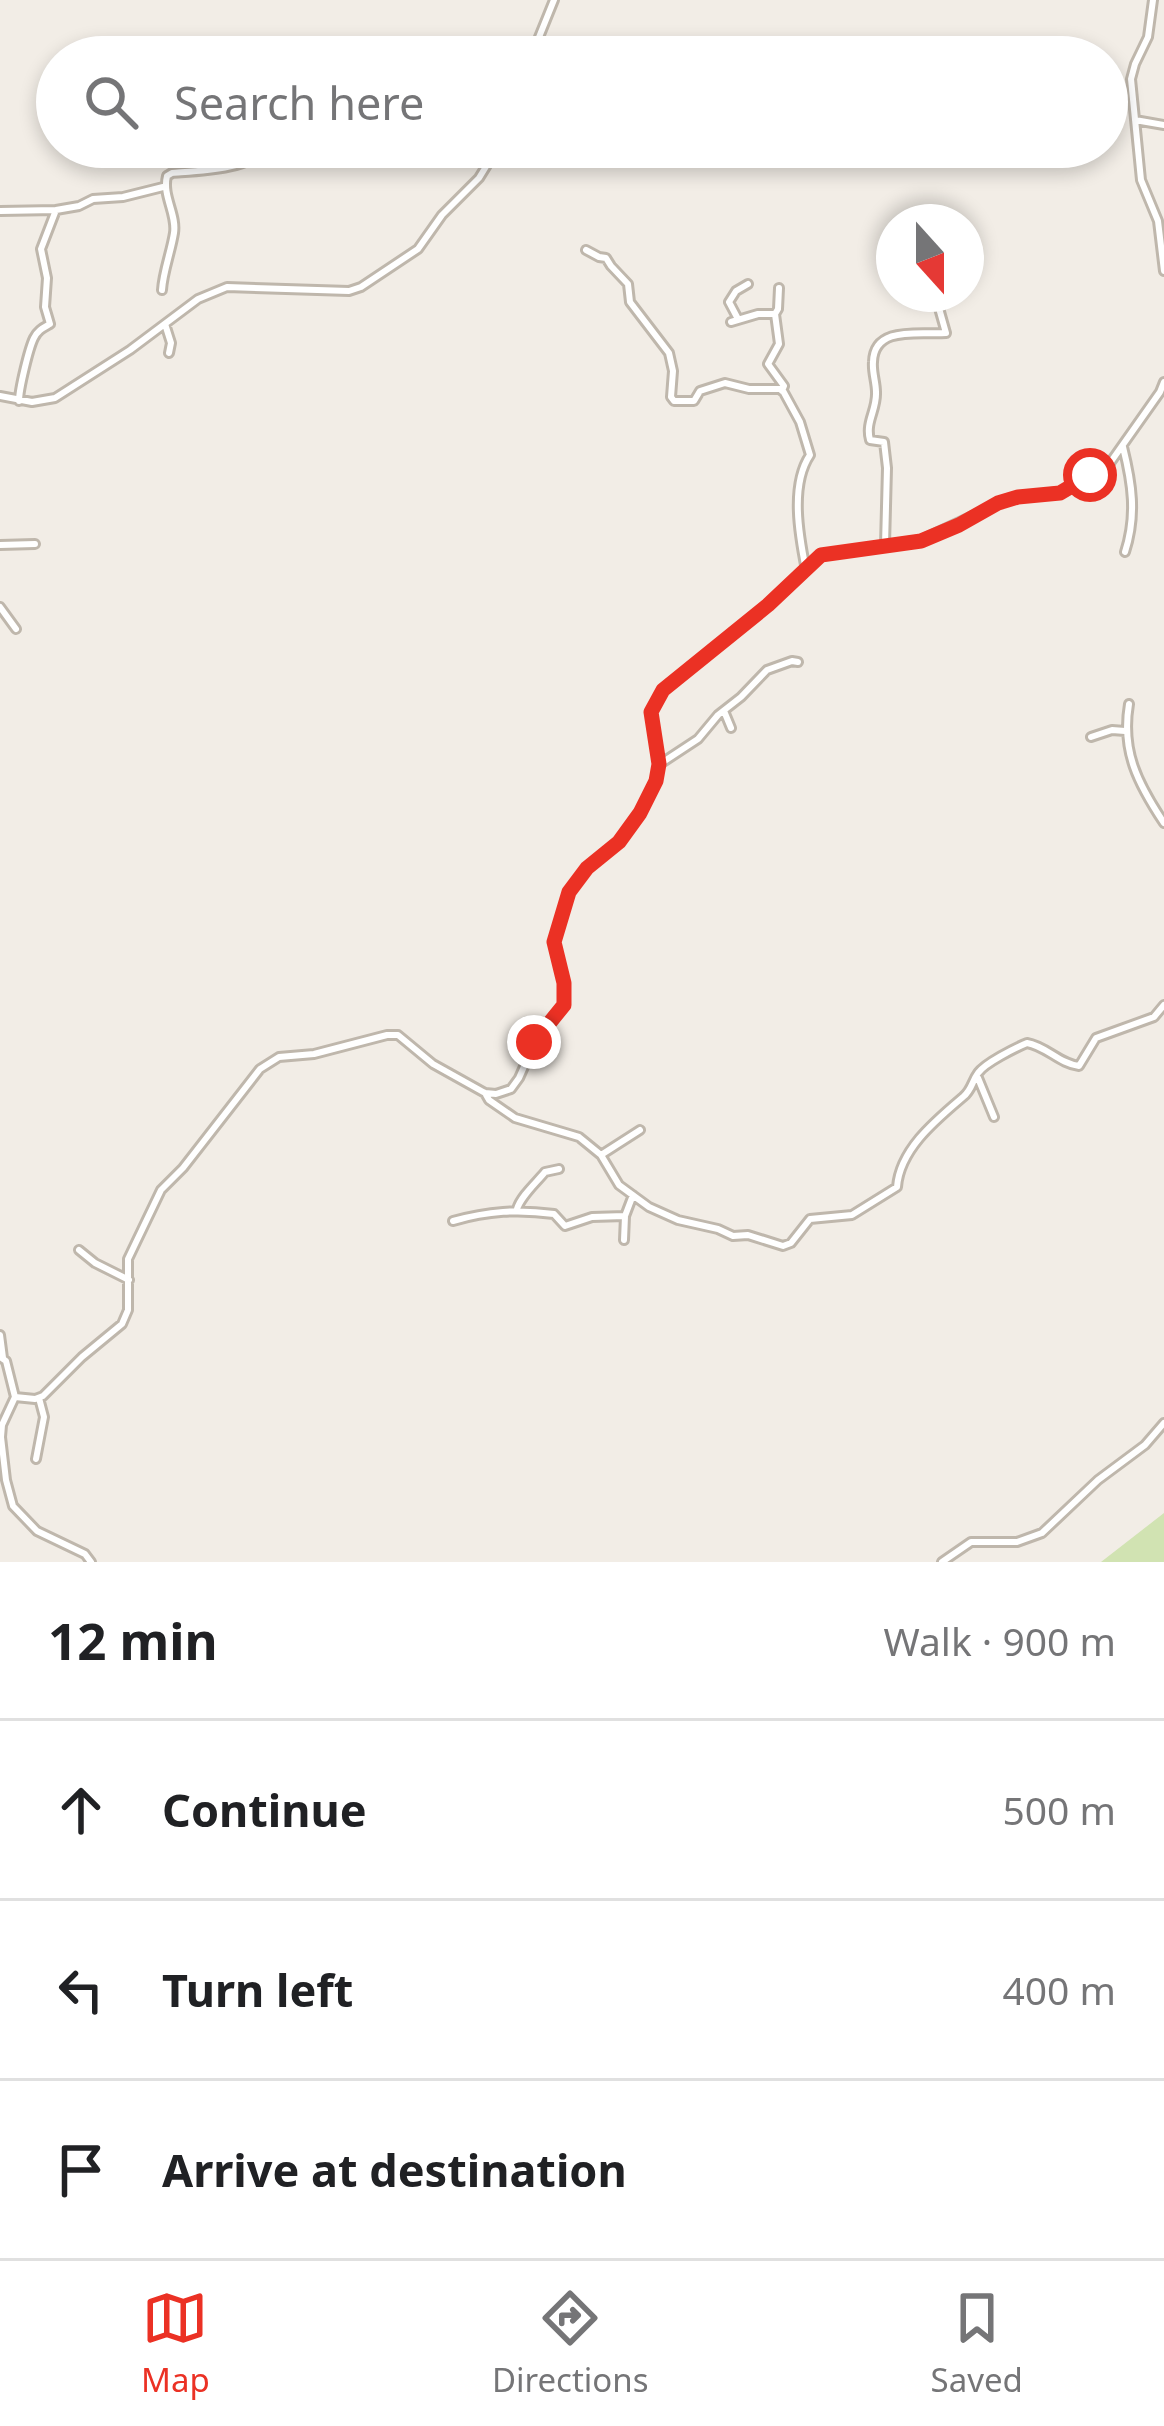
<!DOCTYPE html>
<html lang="en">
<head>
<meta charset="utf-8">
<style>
	body { margin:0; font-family:"Noto Sans",sans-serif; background:#f2f2f2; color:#202124 }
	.compass { position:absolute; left:876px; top:204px; width:108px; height:108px; border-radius:50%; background:#fff; box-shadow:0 6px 18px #0003; rotate:159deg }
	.stop { position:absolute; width:36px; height:36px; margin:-27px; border:9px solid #eb3124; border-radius:50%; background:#fff }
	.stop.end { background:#eb3124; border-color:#fff; box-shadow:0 3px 12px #0008 }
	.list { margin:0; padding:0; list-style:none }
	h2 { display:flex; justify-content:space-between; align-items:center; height:156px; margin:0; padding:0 48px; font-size:51px }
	h2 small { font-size:39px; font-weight:400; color:#757577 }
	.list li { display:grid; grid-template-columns:78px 1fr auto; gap:36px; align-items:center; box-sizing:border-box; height:180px; padding:0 48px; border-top:3px solid #e0e0e0 }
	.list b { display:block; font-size:45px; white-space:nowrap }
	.list em { font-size:39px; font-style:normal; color:#757577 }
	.icon { flex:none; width:66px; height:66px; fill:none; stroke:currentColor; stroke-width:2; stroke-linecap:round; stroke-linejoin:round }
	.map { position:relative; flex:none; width:1164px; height:1562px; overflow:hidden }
	.search { position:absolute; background:#fff; box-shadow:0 6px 18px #0003; left:36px; right:36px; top:36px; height:132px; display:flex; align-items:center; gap:30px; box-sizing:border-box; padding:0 42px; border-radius:66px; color:#757577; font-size:45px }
	.sheet { height:696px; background:#fff }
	nav { display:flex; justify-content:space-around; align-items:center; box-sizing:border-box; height:168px; border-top:3px solid #e0e0e0; background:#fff; font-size:33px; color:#757577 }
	nav a { display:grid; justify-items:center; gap:6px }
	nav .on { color:#eb3124 }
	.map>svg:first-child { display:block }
	.green { fill:#d1e3b2 }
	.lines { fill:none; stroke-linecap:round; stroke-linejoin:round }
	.street-casing { stroke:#bfb7ac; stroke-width:12 }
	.street { stroke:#fff; stroke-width:6 }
	.route { stroke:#eb3124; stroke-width:15 }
</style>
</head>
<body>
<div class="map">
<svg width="1164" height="1562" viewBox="0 0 1164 1562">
	<rect width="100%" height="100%" fill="#f2ede6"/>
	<!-- green -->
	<path class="green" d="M1164,1512V1562H1101L1164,1513Z"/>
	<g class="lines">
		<defs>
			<path id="street" d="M1153,0L1148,37L1135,64L1131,79L1141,180L1158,221L1164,271
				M531,57L554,0
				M1135,120L1164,125
				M56,210L79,206L93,199L123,197L163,187
				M0,211L56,210L41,249L47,278L45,307L50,324C43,328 38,330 34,338C29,348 19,389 19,401
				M586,250L599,257L606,258L611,266L628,284L630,302L669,353L673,371L671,397L674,401H694L700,391L725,383L749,389H782L800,422L810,455C790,485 799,535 806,570
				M162,290C163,272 171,252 174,233C177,214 162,196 167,176L172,173C197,171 252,170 266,147
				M775,314L778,309L779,288
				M738,319L729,302L736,291L748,284
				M731,322L758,314H775L779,344L768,364L784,386L782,391
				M165,324L171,343L169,353
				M0,396L32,402L55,398L130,350L198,299L227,287L349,291L361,287L418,249L442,215L479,178L498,147
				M1123,447C1132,483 1137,515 1125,552
				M0,545L35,544
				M885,545L887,468L884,442L870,440C865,422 877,410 876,392C876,382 872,372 873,362C874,325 920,335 946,333L935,294
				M0,607L16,629
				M1129,704C1121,751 1138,784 1164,823
				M724,711L731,728
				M1091,737L1112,730L1125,731
				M660,764L698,739L718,715L741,697L767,670L792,661L798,662
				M978,1078L994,1117
				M485,1093L489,1100L515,1118L579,1137L601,1155L619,1185L649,1207L678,1220L718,1229L733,1236L748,1235L783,1246L791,1243L810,1219L852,1215L897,1187C900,1149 936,1120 963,1097C972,1090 972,1081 978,1073C985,1063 1015,1048 1027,1043C1046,1046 1060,1064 1079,1066L1096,1038L1154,1017L1164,1005
				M601,1155L640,1130
				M517,1209C521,1196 536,1183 545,1172L559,1169
				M453,1221C488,1211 518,1209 554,1214L565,1226L592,1217L625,1216
				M624,1240L625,1216L633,1195
				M79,1250L95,1263L129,1280
				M0,1335L3,1358
				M0,1357L6,1361L15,1397L35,1399L43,1396L82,1357L122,1324L128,1310V1259L161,1190L183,1168L260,1069L279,1057L314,1054L387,1035H398L433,1064L485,1093L496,1094L511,1089L519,1078L538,1035L564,1005V983L554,942L569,892L587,868L619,843L640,813L656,781L660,764L651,712L663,690L768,605L821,555L921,540L1011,498L1066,491L1110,463L1160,392L1164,382
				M15,1397L2,1425L1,1437L6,1480L13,1506L37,1531L85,1554L91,1562
				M36,1459L44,1417L39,1398
				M942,1562L971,1542H1017L1042,1533L1098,1480L1145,1445L1164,1423"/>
		</defs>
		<!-- street casing -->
		<use href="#street" class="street-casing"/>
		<!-- street -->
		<use href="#street" class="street"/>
	</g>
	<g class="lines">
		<!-- route -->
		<path class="route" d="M534,1042L564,1005V983L554,942L569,892L587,868L619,842L640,813L656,781L659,764L651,712L663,690L768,605L821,555L921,541L959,525L998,503L1018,497L1060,493L1090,475"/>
	</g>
</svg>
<svg class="compass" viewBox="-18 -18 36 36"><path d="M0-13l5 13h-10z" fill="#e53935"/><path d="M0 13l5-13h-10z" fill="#757577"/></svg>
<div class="stop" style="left:1090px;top:475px"></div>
<div class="stop end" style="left:534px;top:1042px"></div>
<div class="search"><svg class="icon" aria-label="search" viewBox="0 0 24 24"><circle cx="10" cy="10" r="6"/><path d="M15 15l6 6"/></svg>Search here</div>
</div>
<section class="sheet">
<h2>12 min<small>Walk · 900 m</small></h2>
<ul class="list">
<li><svg class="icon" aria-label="ahead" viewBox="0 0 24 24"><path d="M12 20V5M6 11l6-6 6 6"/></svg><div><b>Continue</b></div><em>500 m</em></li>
<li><svg class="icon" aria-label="left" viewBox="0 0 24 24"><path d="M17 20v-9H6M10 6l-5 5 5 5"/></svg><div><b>Turn left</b></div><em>400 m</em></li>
<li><svg class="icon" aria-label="arrive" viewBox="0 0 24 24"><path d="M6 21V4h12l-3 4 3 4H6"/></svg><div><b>Arrive at destination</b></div></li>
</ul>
</section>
<nav>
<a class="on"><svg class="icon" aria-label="map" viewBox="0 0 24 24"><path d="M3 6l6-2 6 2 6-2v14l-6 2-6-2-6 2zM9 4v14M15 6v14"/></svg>Map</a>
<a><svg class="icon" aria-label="directions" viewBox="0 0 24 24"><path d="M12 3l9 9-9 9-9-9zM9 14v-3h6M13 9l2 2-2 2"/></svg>Directions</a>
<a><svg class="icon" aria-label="saved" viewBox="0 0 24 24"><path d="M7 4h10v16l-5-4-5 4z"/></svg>Saved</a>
</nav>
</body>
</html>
